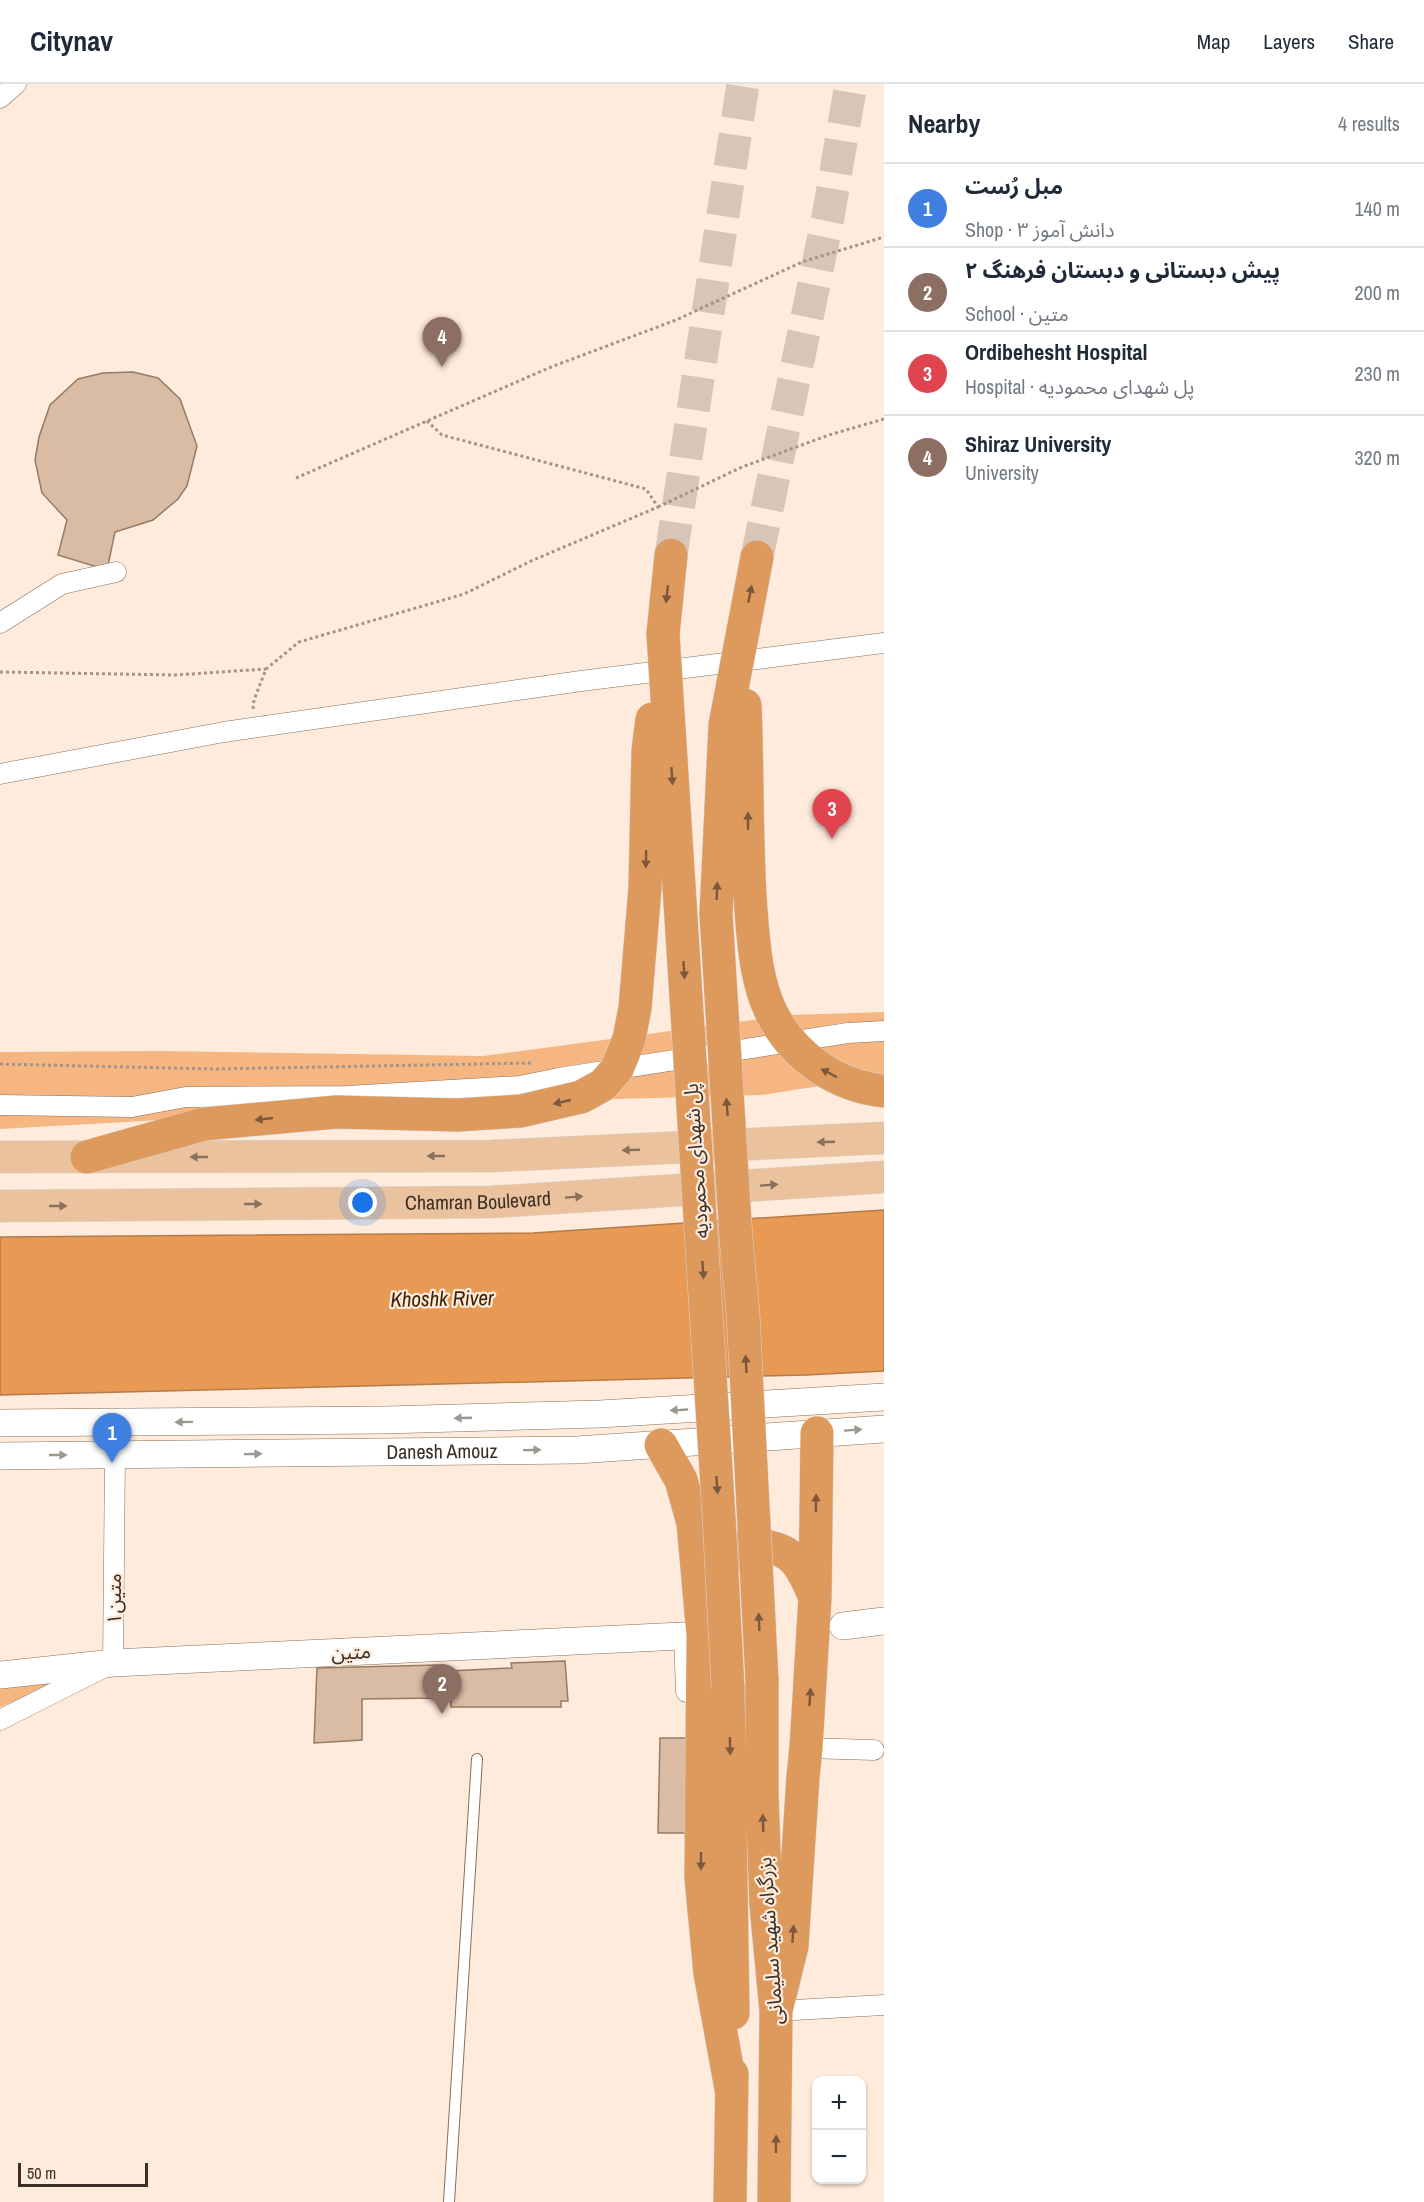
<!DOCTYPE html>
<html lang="en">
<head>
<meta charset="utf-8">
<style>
	body { margin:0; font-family:"Archivo Narrow","Noto Sans Arabic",sans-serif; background:#f2f2f3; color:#1f2937 }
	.controls { position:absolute; right:18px; bottom:18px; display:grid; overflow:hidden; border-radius:12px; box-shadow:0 2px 4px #0004 }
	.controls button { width:54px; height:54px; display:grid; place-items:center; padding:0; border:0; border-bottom:2px solid #e0e1e3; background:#fff; color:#1f2937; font:30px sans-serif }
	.scale { position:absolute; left:18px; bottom:15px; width:130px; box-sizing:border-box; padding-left:6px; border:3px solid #3b2f26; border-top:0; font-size:16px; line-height:21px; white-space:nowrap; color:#3b2f26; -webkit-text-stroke:4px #feebdc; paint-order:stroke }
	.you { position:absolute; left:363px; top:1119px; width:21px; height:21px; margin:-15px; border:4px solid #fff; border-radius:50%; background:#1a73e8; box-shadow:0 0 0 9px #1a73e833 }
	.badge { display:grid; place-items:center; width:39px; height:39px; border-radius:50%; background:#016191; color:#fff; font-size:20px; font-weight:700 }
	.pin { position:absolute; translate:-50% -50px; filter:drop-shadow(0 2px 3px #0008) }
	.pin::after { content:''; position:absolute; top:32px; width:21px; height:18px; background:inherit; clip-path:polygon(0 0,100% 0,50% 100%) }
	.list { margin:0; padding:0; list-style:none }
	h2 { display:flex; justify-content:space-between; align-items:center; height:78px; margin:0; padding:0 24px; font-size:26px }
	h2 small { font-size:20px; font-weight:400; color:#747a83 }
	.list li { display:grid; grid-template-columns:39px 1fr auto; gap:18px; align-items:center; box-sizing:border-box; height:84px; padding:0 24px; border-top:2px solid #e0e1e3 }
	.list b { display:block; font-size:22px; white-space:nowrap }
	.list p { margin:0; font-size:20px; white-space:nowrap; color:#747a83 }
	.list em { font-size:20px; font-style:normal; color:#747a83 }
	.map { position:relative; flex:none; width:884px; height:2118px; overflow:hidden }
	header { display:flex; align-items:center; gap:36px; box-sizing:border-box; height:84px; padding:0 30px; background:#fff; border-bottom:2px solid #e0e1e3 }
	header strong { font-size:28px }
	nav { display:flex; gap:33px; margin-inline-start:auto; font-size:21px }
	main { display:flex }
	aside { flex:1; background:#fff }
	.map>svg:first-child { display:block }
	.green { fill:#f5b682 }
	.water { fill:#e89a55; stroke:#b47a47; stroke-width:1.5 }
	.building { fill:#dabca4; stroke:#967b64; stroke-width:1.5 }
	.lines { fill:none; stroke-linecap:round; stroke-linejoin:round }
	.highway-tunnel { stroke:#d7c5b8; stroke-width:33; stroke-dasharray:33 16; stroke-linecap:butt }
	.lane-casing { stroke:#896e58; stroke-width:12 }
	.street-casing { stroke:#896e58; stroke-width:21 }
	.secondary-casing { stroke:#896e58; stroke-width:28 }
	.primary-casing { stroke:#d8d5d4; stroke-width:33 }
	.highway-casing { stroke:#d8d5d4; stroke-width:34 }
	.path { stroke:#a49488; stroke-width:3; stroke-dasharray:3 3; stroke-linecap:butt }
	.lane { stroke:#fff; stroke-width:10 }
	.street { stroke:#fff; stroke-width:20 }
	.secondary { stroke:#fff; stroke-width:27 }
	.primary { stroke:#ebc29e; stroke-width:32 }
	.highway { stroke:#de995d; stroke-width:33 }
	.highway-bridge-casing { stroke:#d8d5d4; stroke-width:34; stroke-linecap:butt }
	.highway-bridge { stroke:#de995d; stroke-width:33 }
	.oneway { fill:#7c593c }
	.oneway2 { fill:#8a715c }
	.oneway3 { fill:#9d9792 }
	.labels { text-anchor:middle; stroke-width:4.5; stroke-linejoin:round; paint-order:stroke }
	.street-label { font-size:20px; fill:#3b2f26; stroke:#feebdc }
	.water-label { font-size:21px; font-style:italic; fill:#412304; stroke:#feebdc }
</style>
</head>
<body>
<header>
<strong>Citynav</strong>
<nav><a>Map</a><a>Layers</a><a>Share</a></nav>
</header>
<main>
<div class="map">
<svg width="884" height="2118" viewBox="0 0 884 2118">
	<rect width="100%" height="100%" fill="#feebdc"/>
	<!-- green -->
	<path class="green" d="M884,928V992L762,1011L467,1019L0,1045V968L160,967L483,972L790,931Z
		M78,1590L0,1623V1599Z"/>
	<!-- water -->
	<path class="water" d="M884,1126V1287L806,1291L0,1311V1153L533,1149Z"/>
	<!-- building -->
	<path class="building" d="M133,288L158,294L180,315L197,362L187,402L178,415L153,436L115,448L107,486L58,471L67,436L42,409L35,376L39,353L50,321L78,295L103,289Z
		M565,1577L568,1617H561V1623H451L449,1587L512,1584L511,1579Z
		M437,1581L438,1614L362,1615V1656L314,1659L317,1584Z
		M660,1654H689V1749H658Z"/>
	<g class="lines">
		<!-- highway-tunnel -->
		<path class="highway-tunnel" d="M671,471L743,0
			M757,473L828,133L851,0"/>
		<defs>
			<path id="lane" d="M449,2118L477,1675"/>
			<path id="street" d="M0,14L16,0
				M0,539L62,500L116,488
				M0,690L224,648L581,597L884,559
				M0,1021L132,1023L186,1013L347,1012L520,1002L559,994L848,949L884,947
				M684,1552L686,1608
				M0,1636L113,1579L115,1371
				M806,1664L874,1666
				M776,1927L884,1921"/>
			<g id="secondary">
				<path d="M0,1339L385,1336L600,1330L884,1313"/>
				<path id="s1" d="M0,1372L577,1366L884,1345"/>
				<path d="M843,1542L884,1537"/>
				<path d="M0,1591L113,1579L703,1551"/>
			</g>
			<g id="primary">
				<path d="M0,1073L492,1072L884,1054"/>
				<path id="s2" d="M0,1122L491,1118L884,1093"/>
			</g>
			<path id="highway" d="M743,547L757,473
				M663,550L671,471
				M661,1361L681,1396L693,1439L703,1551L701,1794L710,1889L732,2010
				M708,1502C713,1487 731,1467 746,1462C759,1459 780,1464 790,1472C802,1481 808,1498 814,1511
				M762,1596V1711L766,1821L776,1927L774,2118
				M728,1604L733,1929
				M776,1927L792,1862L803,1693L806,1664L815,1513L817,1349
				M730,2118L732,1990"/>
		</defs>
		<!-- lane casing -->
		<use href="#lane" class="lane-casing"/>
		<!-- street casing -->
		<use href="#street" class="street-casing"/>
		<!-- secondary casing -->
		<use href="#secondary" class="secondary-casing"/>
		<!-- primary casing -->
		<use href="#primary" class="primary-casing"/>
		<!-- highway casing -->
		<use href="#highway" class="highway-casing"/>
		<!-- path -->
		<path class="path" d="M296,394L551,283L676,236L802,178L884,153
			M658,423L742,383L829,351L884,335
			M0,588L175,591L266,585
			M253,625L254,616L266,585L299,558L464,510L531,477L658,423L646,405L442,351L427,337
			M0,980L214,985L532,979"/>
		<!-- lane -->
		<use href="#lane" class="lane"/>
		<!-- street -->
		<use href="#street" class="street"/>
		<!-- secondary -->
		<use href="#secondary" class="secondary"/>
		<!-- primary -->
		<use href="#primary" class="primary"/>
		<!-- highway -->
		<use href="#highway" class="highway"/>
		<defs>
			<path id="highway-bridge" d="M743,547L725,641L716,830L736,1155L743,1229L762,1596
				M663,550L719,1433L728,1604
				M745,621C748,690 746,759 751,827C754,862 756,898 772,930C794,973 836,1002 884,1007
				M87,1073L204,1040L336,1028L457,1031L521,1027L581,1013L603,1001L617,985L629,955L635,924L645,804L648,667L652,635"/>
		</defs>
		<!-- highway-bridge casing -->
		<use href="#highway-bridge" class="highway-bridge-casing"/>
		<!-- highway-bridge -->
		<use href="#highway-bridge" class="highway-bridge"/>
	</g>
	<!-- one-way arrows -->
	<defs><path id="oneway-solid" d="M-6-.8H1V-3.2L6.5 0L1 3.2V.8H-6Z" transform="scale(1.5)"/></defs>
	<g class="oneway">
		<use href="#oneway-solid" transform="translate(667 510) rotate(96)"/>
		<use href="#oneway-solid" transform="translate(750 510) rotate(-79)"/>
		<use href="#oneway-solid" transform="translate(672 692) rotate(86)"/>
		<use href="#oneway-solid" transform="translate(748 737) rotate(-90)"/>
		<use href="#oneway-solid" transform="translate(646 775) rotate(91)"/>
		<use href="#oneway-solid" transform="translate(717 807) rotate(-88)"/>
		<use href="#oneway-solid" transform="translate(684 886) rotate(86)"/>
		<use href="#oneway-solid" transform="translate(829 989) rotate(-152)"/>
		<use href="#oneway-solid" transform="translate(562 1018) rotate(167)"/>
		<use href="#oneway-solid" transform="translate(727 1023) rotate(-94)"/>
		<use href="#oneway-solid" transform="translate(264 1035) rotate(174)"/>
		<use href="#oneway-solid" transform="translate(703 1186) rotate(86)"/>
		<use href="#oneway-solid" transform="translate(746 1280) rotate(-93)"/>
		<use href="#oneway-solid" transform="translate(717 1401) rotate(86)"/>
		<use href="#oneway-solid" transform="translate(816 1419) rotate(-89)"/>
		<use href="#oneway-solid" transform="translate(759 1538) rotate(-93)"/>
		<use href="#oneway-solid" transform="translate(810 1613) rotate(-86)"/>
		<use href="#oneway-solid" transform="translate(730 1662) rotate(89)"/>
		<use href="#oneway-solid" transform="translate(763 1739) rotate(-92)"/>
		<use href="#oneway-solid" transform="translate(701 1777) rotate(90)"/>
		<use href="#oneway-solid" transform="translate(793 1850) rotate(-86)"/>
		<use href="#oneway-solid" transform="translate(776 2060) rotate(-89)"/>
	</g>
	<g class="oneway2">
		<use href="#oneway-solid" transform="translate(826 1058) rotate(178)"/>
		<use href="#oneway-solid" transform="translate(631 1066) rotate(178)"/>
		<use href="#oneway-solid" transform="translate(436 1072) rotate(180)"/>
		<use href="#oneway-solid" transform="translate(199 1073) rotate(180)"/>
		<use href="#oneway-solid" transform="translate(769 1101) rotate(-4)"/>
		<use href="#oneway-solid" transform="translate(574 1113) rotate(-4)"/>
		<use href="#oneway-solid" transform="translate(253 1120)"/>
		<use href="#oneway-solid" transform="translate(58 1122)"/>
	</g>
	<g class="oneway3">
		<use href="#oneway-solid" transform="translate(679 1326) rotate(177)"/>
		<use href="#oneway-solid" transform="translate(463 1334) rotate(178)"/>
		<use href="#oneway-solid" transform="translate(184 1338) rotate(179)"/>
		<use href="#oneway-solid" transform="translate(853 1346) rotate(-4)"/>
		<use href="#oneway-solid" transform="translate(532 1366) rotate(-1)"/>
		<use href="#oneway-solid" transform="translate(253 1370) rotate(-1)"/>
		<use href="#oneway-solid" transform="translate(58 1371)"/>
	</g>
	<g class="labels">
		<!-- street labels -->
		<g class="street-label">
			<text transform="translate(696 1077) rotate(-94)" y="7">پل شهدای محمودیه</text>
			<text dy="7" stroke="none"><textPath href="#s2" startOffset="478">Chamran Boulevard</textPath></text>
			<text dy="7" stroke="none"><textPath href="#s1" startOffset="442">Danesh Amouz</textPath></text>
			<text transform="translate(114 1515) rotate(-90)" y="7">متین۱</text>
			<text transform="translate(351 1568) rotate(-3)" y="7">متین</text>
			<text transform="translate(770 1857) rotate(-94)" y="7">بزرگراه شهید سلیمانی</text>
		</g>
		<!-- water labels -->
		<g class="water-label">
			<text transform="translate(442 1215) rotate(-1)" y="7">Khoshk River</text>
		</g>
	</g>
</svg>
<div class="controls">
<button>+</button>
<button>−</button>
</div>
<div class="scale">50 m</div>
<div class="you"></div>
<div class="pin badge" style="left:112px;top:1379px;background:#3f7fe0">1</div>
<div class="pin badge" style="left:442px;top:1630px;background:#8d6e63">2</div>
<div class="pin badge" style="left:832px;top:755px;background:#e0444e">3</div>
<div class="pin badge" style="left:442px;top:283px;background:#8d6e63">4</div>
</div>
<aside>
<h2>Nearby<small>4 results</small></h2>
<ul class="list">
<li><span class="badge" style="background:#3f7fe0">1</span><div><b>مبل رُست</b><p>Shop · ۳ دانش آموز</p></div><em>140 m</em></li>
<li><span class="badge" style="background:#8d6e63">2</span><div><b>پیش دبستانی و دبستان فرهنگ ۲</b><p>School · متین</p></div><em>200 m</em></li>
<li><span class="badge" style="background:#e0444e">3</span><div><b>Ordibehesht Hospital</b><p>Hospital · پل شهدای محمودیه</p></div><em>230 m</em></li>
<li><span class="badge" style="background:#8d6e63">4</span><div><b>Shiraz University</b><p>University</p></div><em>320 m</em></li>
</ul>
</aside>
</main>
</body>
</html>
